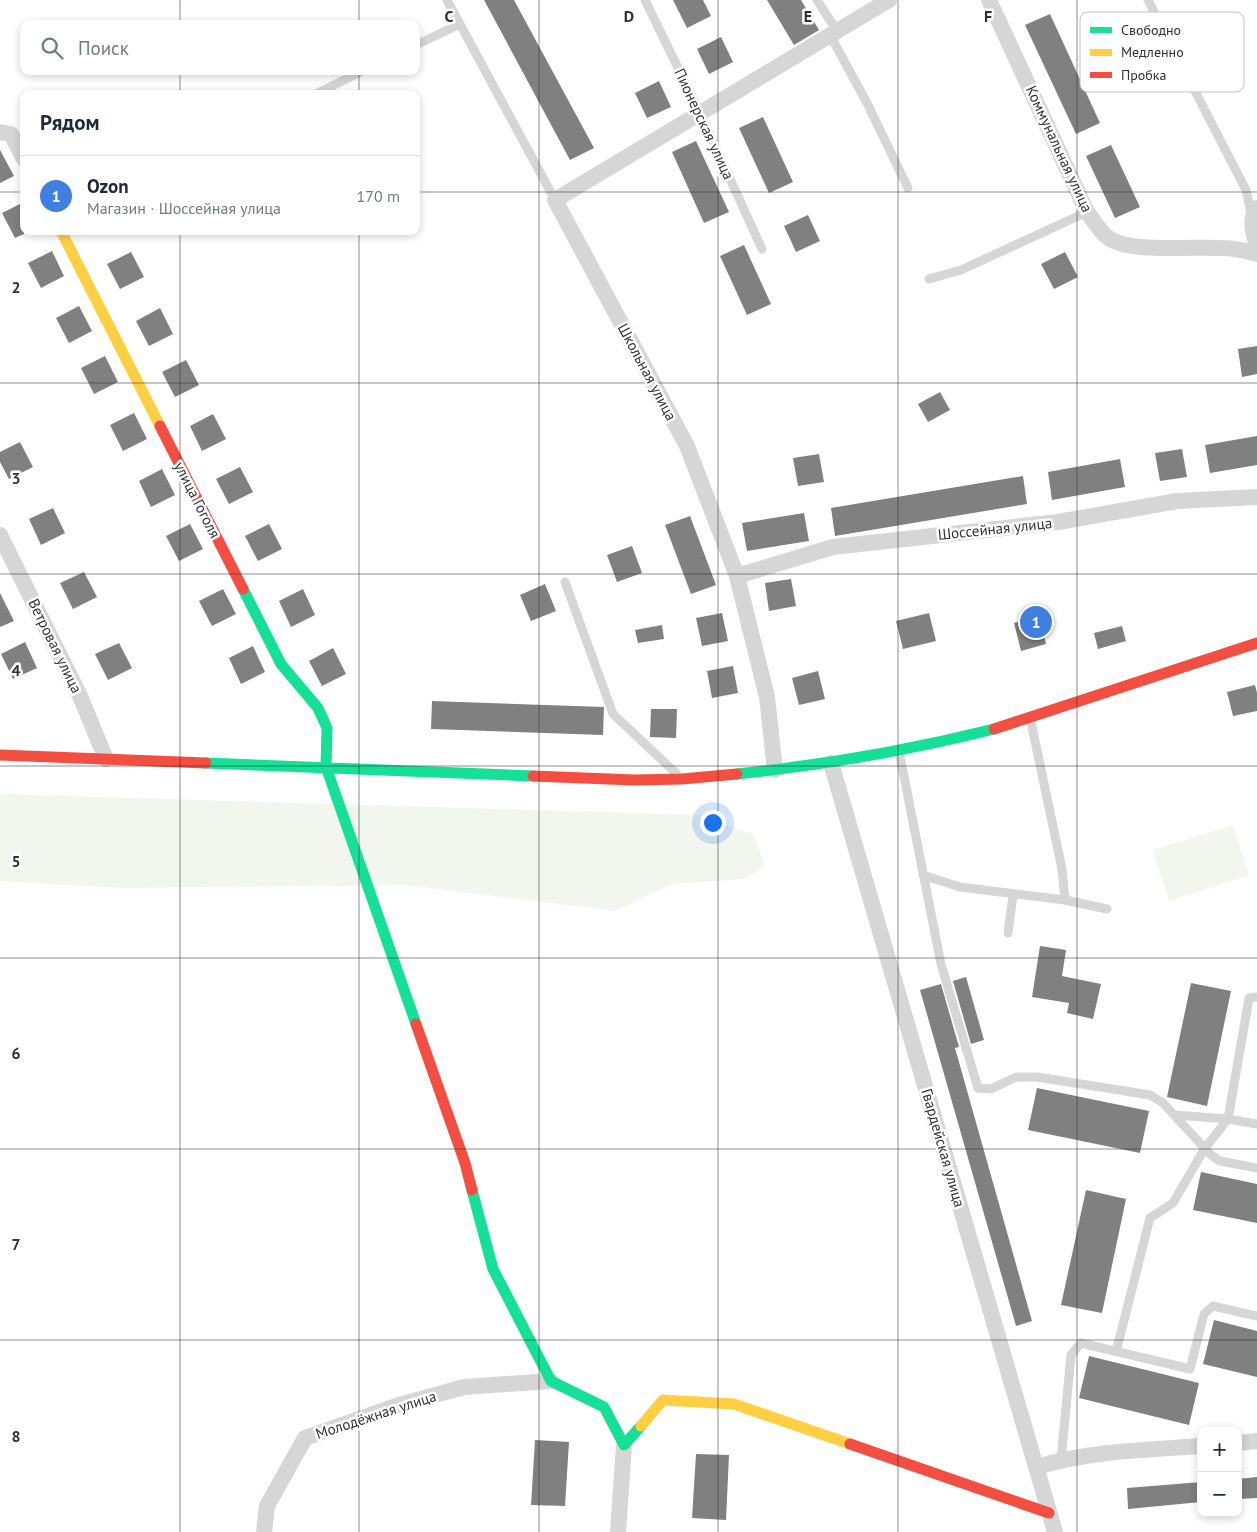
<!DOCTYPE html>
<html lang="ru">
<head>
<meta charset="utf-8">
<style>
	body { margin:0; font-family:"PT Sans",sans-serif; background:#f6f6f7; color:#1f2937 }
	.controls { position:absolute; right:15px; bottom:15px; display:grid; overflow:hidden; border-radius:10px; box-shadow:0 2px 8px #0003 }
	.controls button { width:45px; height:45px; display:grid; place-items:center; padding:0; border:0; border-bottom:1px solid #e0e1e3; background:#fff; color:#1f2937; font:25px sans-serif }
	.you { position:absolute; left:712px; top:822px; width:18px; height:18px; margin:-12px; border:4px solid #fff; border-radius:50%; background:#1a73e8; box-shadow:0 0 0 8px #1a73e833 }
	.badge { display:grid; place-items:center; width:32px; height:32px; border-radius:50%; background:#2563eb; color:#fff; font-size:16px; font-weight:700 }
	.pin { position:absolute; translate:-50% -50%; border:2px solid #fff; box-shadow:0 1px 5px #0006 }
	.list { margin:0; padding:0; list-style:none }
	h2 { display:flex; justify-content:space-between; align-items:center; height:65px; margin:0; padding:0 20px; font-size:21px }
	h2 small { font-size:16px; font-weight:400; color:#747a83 }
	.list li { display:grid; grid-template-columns:32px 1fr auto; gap:15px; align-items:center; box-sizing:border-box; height:80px; padding:0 20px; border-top:1px solid #e0e1e3 }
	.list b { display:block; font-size:19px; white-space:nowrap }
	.list p { margin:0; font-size:16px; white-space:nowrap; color:#747a83 }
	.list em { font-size:16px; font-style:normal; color:#747a83 }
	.icon { flex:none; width:28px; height:28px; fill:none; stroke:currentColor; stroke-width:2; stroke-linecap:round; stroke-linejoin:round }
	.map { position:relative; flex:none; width:1257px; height:1532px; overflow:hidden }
	.search { position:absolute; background:#fff; box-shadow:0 2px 8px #0003; left:20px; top:20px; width:400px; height:55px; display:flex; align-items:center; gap:12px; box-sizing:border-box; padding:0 18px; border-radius:10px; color:#747a83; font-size:19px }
	.panel { position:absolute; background:#fff; box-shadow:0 2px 8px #0003; left:20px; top:90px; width:400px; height:145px; border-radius:10px }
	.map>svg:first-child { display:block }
	.green { fill:#f2f6ee }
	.building { fill:#808080 }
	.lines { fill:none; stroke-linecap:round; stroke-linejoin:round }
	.lane { stroke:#d6d6d6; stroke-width:9 }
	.street { stroke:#d6d6d6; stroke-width:16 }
	.fast { stroke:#16e098; stroke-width:11 }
	.slow { stroke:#ffcf43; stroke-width:11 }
	.jam { stroke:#f24e42; stroke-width:11 }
	.grid { fill:none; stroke:#323232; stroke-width:1; stroke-opacity:0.55 }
	.labels { text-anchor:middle; stroke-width:5; stroke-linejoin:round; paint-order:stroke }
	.street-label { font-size:15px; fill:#323232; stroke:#fff }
	.key { fill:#fff; stroke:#c2c2c2; stroke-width:1 }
	.key-label { font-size:14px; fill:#323232 }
	.grid-label { font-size:16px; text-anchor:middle; font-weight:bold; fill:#323232; stroke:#fff; stroke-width:5; stroke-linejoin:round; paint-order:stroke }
</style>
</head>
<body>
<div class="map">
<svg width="1257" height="1532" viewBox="0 0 1257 1532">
	<rect width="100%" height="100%" fill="#fff"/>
	<!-- green -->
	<path class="green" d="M0,794L697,815L754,835L765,865L746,879L672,884L616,911L406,885L125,888L0,881Z
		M1233,825L1249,875L1169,901L1153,850Z"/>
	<!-- building -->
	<path class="building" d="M484,0H514L594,148L570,160Z
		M673,0H703L711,16L687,28Z
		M767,0H801L819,30L794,45Z
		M1050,14L1100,123L1076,134L1025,25Z
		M721,37L733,62L709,74L697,49Z
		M659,81L671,107L647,118L635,93Z
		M763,117L793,182L769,193L739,128Z
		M696,141L729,212L704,223L672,152Z
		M1111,145L1140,207L1115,218L1086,156Z
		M0,150L14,176L0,183Z
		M24,202V234L15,238L2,213Z
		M808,215L820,241L796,252L784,226Z
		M744,245L771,304L747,315L720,256Z
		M52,251L64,276L41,288L28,263Z
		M131,252L144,277L120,289L107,264Z
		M1065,252L1078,277L1054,289L1041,264Z
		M79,306L92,331L69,343L56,318Z
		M160,308L173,334L149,346L136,321Z
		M1257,346V374L1242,377L1238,349Z
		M105,356L118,382L94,394L81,368Z
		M186,360L199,385L175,397L162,372Z
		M940,392L950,410L928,422L918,404Z
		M134,413L147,439L123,451L110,425Z
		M213,414L226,439L202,451L190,426Z
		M1257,436V465L1210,473L1205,445Z
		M20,442L33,467L9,479L0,462V452Z
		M1182,449L1187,477L1160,481L1155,453Z
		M819,454L824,482L798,486L793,458Z
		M1120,459L1125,487L1052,500L1048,472Z
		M240,467L253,492L229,504L216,479Z
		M162,469L175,495L151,507L139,481Z
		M1023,476L1027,504L835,536L831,508Z
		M53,508L65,533L41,545L29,519Z
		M804,513L809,541L747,551L742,523Z
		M690,516L716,585L691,594L665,525Z
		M190,524L203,549L179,561L166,536Z
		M269,524L282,549L258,561L245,536Z
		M632,546L642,573L617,582L607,555Z
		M84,572L97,597L73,609L60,583Z
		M791,579L796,606L769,611L765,583Z
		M545,584L556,611L531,621L520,595Z
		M223,589L236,614L212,626L199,601Z
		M303,589L315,615L291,627L279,601Z
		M0,593L14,621L0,627Z
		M722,613L728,641L702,646L696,618Z
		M929,613L936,641L903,649L896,621Z
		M1040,617L1046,644L1021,651L1014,623Z
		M662,625L664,639L638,643L635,630Z
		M1122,626L1126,641L1098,649L1094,633Z
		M25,642L37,668L13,679L1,654Z
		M119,643L132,668L108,680L95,654Z
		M253,646L265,672L241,684L229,658Z
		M333,648L346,674L322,686L309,661Z
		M733,666L738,693L712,698L707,671Z
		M818,671L825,699L799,705L792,678Z
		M1255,685L1257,693V711L1233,716L1227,692Z
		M432,701L604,707L603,735L431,729Z
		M651,709H677L676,738L650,737Z
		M1040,946L1066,950L1062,976L1101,984L1093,1019L1067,1013L1069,1003L1032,997Z
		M966,977L984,1040L971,1044L953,981Z
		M1191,983L1231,991L1207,1106L1167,1097Z
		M941,984L959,1047L955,1048L1032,1321L1016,1326L920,990Z
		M1037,1088L1149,1111L1140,1153L1028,1130Z
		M1201,1172L1257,1184V1223L1193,1210Z
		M1086,1190L1126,1199L1102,1313L1061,1305Z
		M1214,1320L1257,1331V1377L1203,1364Z
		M1089,1356L1199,1383L1189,1425L1079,1398Z
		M535,1440L569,1442L565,1506L531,1505Z
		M696,1454L729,1455L726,1520L692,1518Z
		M1257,1477V1498L1238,1499V1479Z
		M1201,1482V1502L1128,1509L1127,1488Z"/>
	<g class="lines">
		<!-- lane -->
		<path class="lane" d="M447,0L555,200
			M645,0L700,113L762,249
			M817,0L837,31
			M1148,0L1246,190L1252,217
			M830,35L867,103L908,188
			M416,45L460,24
			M316,94L362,71
			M929,279L961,270L1087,212
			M565,582L613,714L677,774
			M1030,717L1062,869L1065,900
			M899,751L941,964L978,1088L991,1089L1016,1077H1037L1150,1095L1163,1103L1211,1155L1220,1161L1257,1168
			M923,875L960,887L1065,900L1107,909
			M1008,933L1013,895
			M1174,1115L1228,1119L1257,1124
			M1116,1352L1150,1218L1173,1203L1205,1148L1228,1119L1249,998L1257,997
			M1061,1460L1071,1355L1081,1343L1190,1369L1204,1314L1213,1306L1257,1316"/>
		<!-- street -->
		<path class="street" d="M989,0L1087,212C1093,219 1099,230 1106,236C1125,254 1192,246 1219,248C1232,248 1245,250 1257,254
			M0,132L11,134L24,159
			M1257,208C1249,218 1253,234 1257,245
			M0,535L80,696L106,759
			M737,576L833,547L1058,522L1177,501L1257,497
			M831,763L1055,1532
			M775,770L767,697L737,576L687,446L555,200L889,0
			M1238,1443L1257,1441
			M1037,1467C1089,1451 1146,1450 1201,1446
			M264,1532L267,1506L305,1438L399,1405L464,1387L551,1381
			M618,1532L624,1445"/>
		<!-- fast -->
		<path class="fast" d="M243,589L281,664L318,708L327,728L326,767L416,1024
			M206,763L533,776
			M737,774C824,765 910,750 994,729
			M472,1190L493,1269L551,1381L604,1407L624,1445L641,1426"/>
		<!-- slow -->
		<path class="slow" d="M61,231L160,426
			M641,1426L663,1400L734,1404L850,1444"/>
		<!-- jam -->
		<path class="jam" d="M160,426L243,589
			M994,729L1257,643
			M0,755L206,763
			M533,776L634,780L682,779L737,774
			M416,1024L465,1163L472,1190
			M850,1444L1049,1513"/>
	</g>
	<!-- grid -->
	<path class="grid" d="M180,0V24M359,0V24M539,0V1532M718,0V1532M898,0V1532M1077,0V1532M180,71V94M359,71V94M0,192H24M416,192H1257M180,231V1532M359,231V1532M0,383H1257M0,574H1257M0,766H1257M0,958H1257M0,1149H1257M0,1340H1257"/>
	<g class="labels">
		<!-- street labels -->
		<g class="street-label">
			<text transform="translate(704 124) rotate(65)" y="5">Пионерская улица</text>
			<text transform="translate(1059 149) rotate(65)" y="5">Коммунальная улица</text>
			<text transform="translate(647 372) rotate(62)" y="5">Школьная улица</text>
			<text transform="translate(197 500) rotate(63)" y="5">улица Гоголя</text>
			<text transform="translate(995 529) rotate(-6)" y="5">Шоссейная улица</text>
			<text transform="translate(55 646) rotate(64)" y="5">Ветровая улица</text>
			<text transform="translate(943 1148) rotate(74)" y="5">Гвардейская улица</text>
			<text transform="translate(376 1415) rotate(-18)" y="5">Молодёжная улица</text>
		</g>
	</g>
	<!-- legend -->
	<rect x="1080" y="12" width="164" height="80" rx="8" class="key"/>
	<rect x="1090" y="27" width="22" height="6" fill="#16e098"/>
	<rect x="1090" y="49" width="22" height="7" fill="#ffcf43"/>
	<rect x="1090" y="72" width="22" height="6" fill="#f24e42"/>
	<g class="key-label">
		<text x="1121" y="35">Свободно</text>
		<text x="1121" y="57">Медленно</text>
		<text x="1121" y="80">Пробка</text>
	</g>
	<g class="grid-label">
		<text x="449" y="22">C</text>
		<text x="629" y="22">D</text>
		<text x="808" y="22">E</text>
		<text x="988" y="22">F</text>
		<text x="16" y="293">2</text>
		<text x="16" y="484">3</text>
		<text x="16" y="676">4</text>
		<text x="16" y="867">5</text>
		<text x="16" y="1059">6</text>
		<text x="16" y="1250">7</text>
		<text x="16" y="1442">8</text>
	</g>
</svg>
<div class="controls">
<button>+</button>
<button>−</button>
</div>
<div class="you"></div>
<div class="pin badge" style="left:1036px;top:622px;background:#3f7fe0">1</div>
<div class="search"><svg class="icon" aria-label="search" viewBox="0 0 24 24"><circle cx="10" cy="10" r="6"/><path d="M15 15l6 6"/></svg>Поиск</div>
<section class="panel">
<h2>Рядом<small></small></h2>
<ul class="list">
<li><span class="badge" style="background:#3f7fe0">1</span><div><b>Ozon</b><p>Магазин · Шоссейная улица</p></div><em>170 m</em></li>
</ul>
</section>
</div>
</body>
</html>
